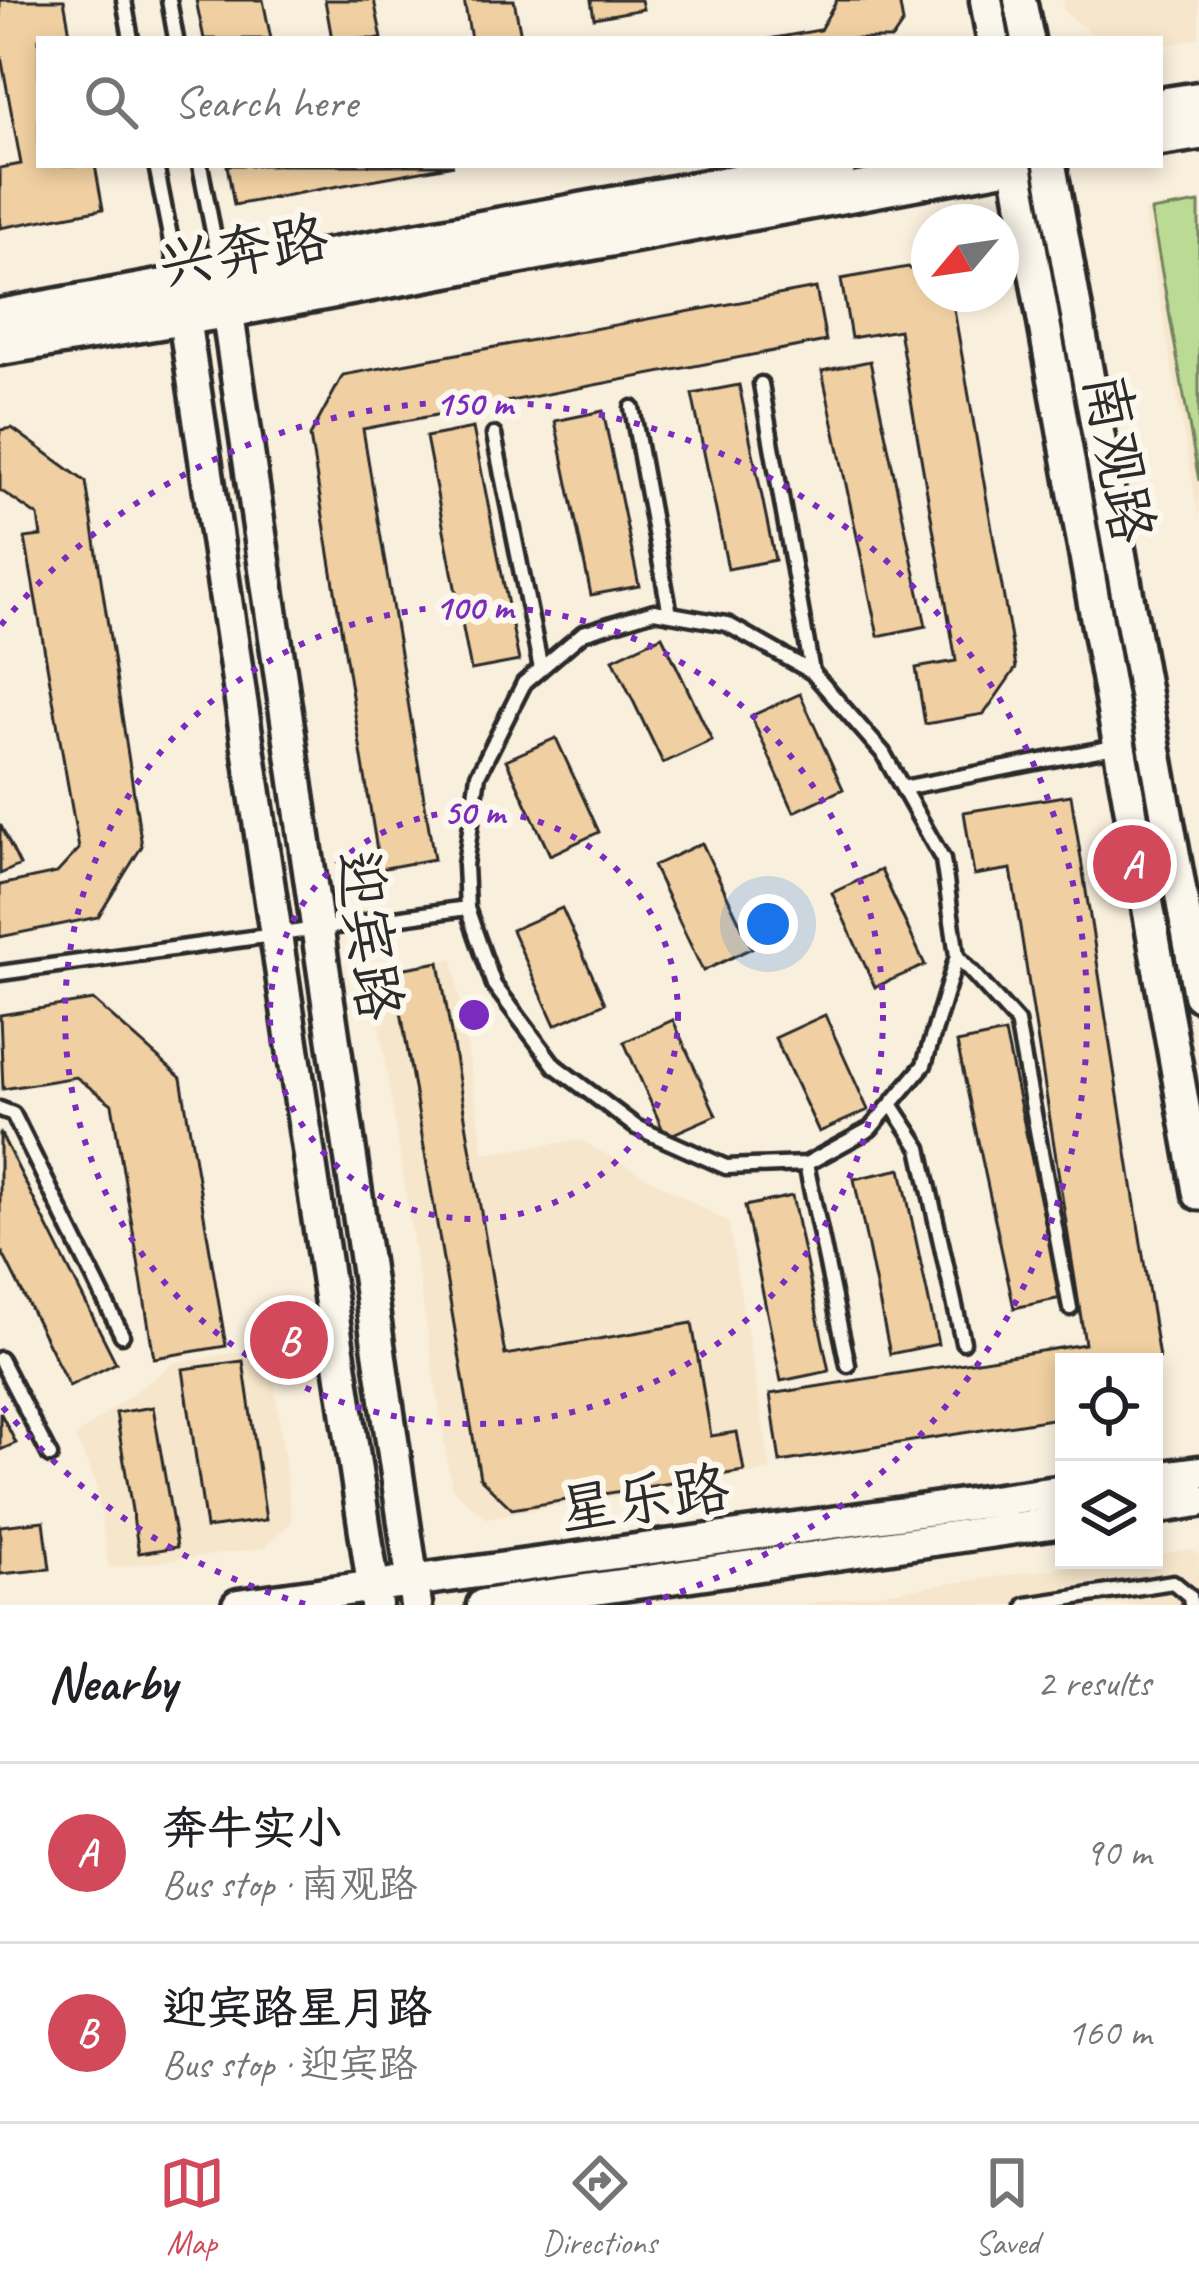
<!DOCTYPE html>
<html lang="en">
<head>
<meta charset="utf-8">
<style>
	body { margin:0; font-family:Caveat,"LXGW WenKai TC",sans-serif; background:#f2f2f2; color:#202124 }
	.controls { position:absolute; right:36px; bottom:36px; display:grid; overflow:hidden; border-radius:0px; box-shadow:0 6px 18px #0003 }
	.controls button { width:108px; height:108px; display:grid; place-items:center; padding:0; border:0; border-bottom:3px solid #e0e0e0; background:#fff; color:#202124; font:60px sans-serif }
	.compass { position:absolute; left:911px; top:204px; width:108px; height:108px; border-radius:50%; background:#fff; box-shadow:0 6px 18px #0003; rotate:241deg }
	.you { position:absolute; left:768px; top:924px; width:42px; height:42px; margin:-30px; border:9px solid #fff; border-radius:50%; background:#1a73e8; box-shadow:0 0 0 18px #1a73e833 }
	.badge { display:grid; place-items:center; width:78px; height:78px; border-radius:50%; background:#d1495b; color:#fff; font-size:39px; font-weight:700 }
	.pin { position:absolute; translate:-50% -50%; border:6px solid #fff; box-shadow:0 3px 12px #0006 }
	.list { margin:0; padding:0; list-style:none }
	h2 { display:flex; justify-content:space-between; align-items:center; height:156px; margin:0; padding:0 48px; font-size:51px }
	h2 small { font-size:39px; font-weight:400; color:#757577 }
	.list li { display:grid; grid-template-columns:78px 1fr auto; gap:36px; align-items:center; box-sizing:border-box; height:180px; padding:0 48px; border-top:3px solid #e0e0e0 }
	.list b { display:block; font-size:45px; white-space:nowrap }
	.list p { margin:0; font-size:39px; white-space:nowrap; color:#757577 }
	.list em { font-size:39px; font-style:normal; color:#757577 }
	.icon { flex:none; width:66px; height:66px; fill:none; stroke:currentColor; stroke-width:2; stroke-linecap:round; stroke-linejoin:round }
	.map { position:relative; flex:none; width:1199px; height:1605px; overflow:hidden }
	.search { position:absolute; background:#fff; box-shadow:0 6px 18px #0003; left:36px; right:36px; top:36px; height:132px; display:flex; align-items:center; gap:30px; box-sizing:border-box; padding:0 42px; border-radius:0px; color:#757577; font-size:45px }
	.sheet { height:516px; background:#fff }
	nav { display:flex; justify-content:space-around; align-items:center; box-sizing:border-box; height:168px; border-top:3px solid #e0e0e0; background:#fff; font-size:33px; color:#757577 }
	nav a { display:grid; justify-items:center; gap:6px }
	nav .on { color:#d1495b }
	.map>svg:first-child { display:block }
	.built { fill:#f6e6cb }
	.green { fill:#bbdb94; stroke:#738360; stroke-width:3 }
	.building { fill:#f0d0a2; stroke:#2b2b2b; stroke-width:3 }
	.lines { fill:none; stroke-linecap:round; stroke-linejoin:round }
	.service-casing { stroke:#2b2b2b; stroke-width:21 }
	.tertiary-casing { stroke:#2b2b2b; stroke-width:39 }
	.secondary-casing { stroke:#2b2b2b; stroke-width:45 }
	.service { stroke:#fbf7ec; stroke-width:12 }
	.tertiary { stroke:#fbf7ec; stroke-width:30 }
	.secondary { stroke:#fbf7ec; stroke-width:36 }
	.ring { fill:none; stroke:#7b2cbf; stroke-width:6; stroke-dasharray:6 12 }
	.labels { text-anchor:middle; stroke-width:12; stroke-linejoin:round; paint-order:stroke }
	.street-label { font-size:57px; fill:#2b2b2b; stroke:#fbf7ec }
	.centre { fill:#7b2cbf; stroke:#fbf7ec; stroke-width:6 }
	.ring-label { font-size:36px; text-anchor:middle; font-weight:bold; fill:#7b2cbf; stroke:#fbf7ec; stroke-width:12; stroke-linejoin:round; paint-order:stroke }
</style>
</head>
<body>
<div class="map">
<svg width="1199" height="1605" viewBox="0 0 1199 1605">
	<rect width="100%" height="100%" fill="#f9efdd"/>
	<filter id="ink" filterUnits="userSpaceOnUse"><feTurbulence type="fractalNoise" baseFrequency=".00833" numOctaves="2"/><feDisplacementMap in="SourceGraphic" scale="24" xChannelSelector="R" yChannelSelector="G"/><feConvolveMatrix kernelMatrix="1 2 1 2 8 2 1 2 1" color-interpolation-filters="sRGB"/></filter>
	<g filter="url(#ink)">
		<!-- built -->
		<path class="built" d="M1062,0H1199V38L1160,46V39H1099L1064,12Z
			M1199,200V518L1144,211Z
			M453,959L484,1154L580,1140L728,1222L771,1470L486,1518L452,1489L371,971Z
			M270,1347L292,1521L264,1548L109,1568L96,1483L75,1437L174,1363Z
			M1190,1549L1199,1555V1605H798L1115,1560H1154V1555Z"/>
		<!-- green -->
		<path class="green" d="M1199,203V481L1151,211Z"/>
		<!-- building -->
		<path class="building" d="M0,0H64L71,39H39V165H95L103,209L0,228V168L21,164L0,51Z
			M196,0H263L271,39H204Z
			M325,0H374L382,39H332Z
			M464,0H514L521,36L471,39Z
			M591,0H641L643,9L594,18Z
			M837,0H899L903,23L892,39H769L820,30Z
			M227,165H454L234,205Z
			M908,267L929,282V294H946L952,298L1016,668L984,714L925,724L916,668L956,661L899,330L851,338L841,279Z
			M816,288L826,341L363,429L434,859L380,869L310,436L343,375Z
			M870,361L926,626L878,636L822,371Z
			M739,385L775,560L728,569L692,394Z
			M603,411L639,586L591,595L555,421Z
			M12,428L86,482L142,846L98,917L0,937V885L57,873L79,849L25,538L41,536L38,516L0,490V430Z
			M473,428L519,661L471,670L426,437Z
			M662,636L712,740L663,763L613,659Z
			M800,694L843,789L794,812L751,716Z
			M556,738L599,832L550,855L506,760Z
			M1071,795L1159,1358L1154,1365L1064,1362V1417L780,1462L770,1394L1085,1344L1011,869L974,875L964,812Z
			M0,824L20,865L0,874Z
			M702,843L752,948L703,971L653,866Z
			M881,870L925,965L875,987L832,893Z
			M562,908L605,1003L555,1025L512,930Z
			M439,962L505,1355L692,1323L711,1436L737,1432L744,1471L512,1509L480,1478L394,970Z
			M93,1000L181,1078L226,1346L154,1358L112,1104L76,1077L3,1089L0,1015Z
			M825,1015L868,1110L819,1132L775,1038Z
			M673,1020L716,1115L666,1137L624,1042Z
			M1005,1033L1061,1298L1014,1308L957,1043Z
			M0,1132L116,1363L69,1386L0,1248Z
			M901,1169L938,1344L890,1354L854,1179Z
			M792,1196L829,1371L781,1381L745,1206Z
			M243,1361L266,1520L206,1528L183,1369Z
			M153,1407L177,1547L139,1553L116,1413Z
			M0,1412L16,1443L0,1450Z
			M44,1521L50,1569L0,1574V1526Z"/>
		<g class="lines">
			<defs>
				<path id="service" d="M124,0L131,39
					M169,0L176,39
					M156,165L179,282
					M200,165L221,272
					M761,384L812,672
					M632,408L670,614
					M494,435L541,669
					M654,611L727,624L812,672L883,753L943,860L957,956L924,1065L870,1129L806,1164L726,1167L636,1127L555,1066L494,985L467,908L465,865L478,775L524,683L583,633Z
					M903,788L1119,746
					M957,956L1017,1022L1070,1308
					M0,973L467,908
					M891,1104L920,1148L963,1342
					M0,1109L13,1114L122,1335
					M806,1164L848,1365
					M0,1359L50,1456
					M1026,1605L1173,1582L1190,1596L1191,1605"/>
				<path id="tertiary" d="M986,0L993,39
					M1020,0L1028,39
					M1016,165L1199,1194
					M1050,165L1199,995
					M224,287L416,1605
					M181,298L376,1605
					M1154,1478L1199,1472
					M1154,1508L1199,1501
					M238,1605L1064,1491
					M483,1605L1064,1521"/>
				<path id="secondary" d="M1160,107L1199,101
					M1160,137L1199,131
					M0,318L837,165
					M0,346L227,309L999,165"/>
			</defs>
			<!-- service casing -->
			<use href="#service" class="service-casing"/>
			<!-- tertiary casing -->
			<use href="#tertiary" class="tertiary-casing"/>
			<!-- secondary casing -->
			<use href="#secondary" class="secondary-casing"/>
			<!-- service -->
			<use href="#service" class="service"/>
			<!-- tertiary -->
			<use href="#tertiary" class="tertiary"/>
			<!-- secondary -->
			<use href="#secondary" class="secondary"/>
		</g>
	</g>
	<!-- distance rings -->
	<g class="ring">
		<circle cx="474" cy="1015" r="204"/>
		<circle cx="474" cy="1015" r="409"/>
		<path d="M305 1604A613 613 0 0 1 1 1405M1 625A613 613 0 1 1 643 1604"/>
	</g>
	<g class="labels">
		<!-- street labels -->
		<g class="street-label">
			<text transform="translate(243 250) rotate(-10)" y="20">兴奔路</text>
			<text transform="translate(1120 458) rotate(80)" y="20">南观路</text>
			<text transform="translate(370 935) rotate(82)" y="20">迎宾路</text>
			<text transform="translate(644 1498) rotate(-8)" y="20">星乐路</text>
		</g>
	</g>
	<circle cx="474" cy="1015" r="18" class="centre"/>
	<g class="ring-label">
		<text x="474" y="415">150 m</text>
		<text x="474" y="619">100 m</text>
		<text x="474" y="824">50 m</text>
	</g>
</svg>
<div class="controls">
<button><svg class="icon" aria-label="locate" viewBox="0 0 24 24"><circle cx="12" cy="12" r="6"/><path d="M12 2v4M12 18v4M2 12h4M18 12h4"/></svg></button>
<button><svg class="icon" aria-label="layers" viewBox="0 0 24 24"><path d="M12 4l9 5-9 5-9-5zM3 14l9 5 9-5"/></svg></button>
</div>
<svg class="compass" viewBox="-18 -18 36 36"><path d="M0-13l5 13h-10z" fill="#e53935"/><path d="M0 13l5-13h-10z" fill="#757577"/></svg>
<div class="you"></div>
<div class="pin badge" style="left:1132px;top:864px">A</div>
<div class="pin badge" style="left:289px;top:1340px">B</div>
<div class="search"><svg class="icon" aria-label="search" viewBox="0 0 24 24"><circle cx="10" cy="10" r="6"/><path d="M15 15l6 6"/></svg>Search here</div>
</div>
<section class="sheet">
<h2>Nearby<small>2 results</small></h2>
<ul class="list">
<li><span class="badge">A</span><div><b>奔牛实小</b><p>Bus stop · 南观路</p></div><em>90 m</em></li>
<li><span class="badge">B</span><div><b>迎宾路星月路</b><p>Bus stop · 迎宾路</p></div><em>160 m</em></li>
</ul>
</section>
<nav>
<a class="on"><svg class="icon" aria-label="map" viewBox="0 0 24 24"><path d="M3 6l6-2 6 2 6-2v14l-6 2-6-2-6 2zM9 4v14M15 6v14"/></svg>Map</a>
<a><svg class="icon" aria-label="directions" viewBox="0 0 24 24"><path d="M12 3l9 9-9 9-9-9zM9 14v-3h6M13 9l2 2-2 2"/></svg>Directions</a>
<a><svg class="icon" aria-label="saved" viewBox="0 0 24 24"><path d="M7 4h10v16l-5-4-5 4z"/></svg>Saved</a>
</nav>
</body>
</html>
